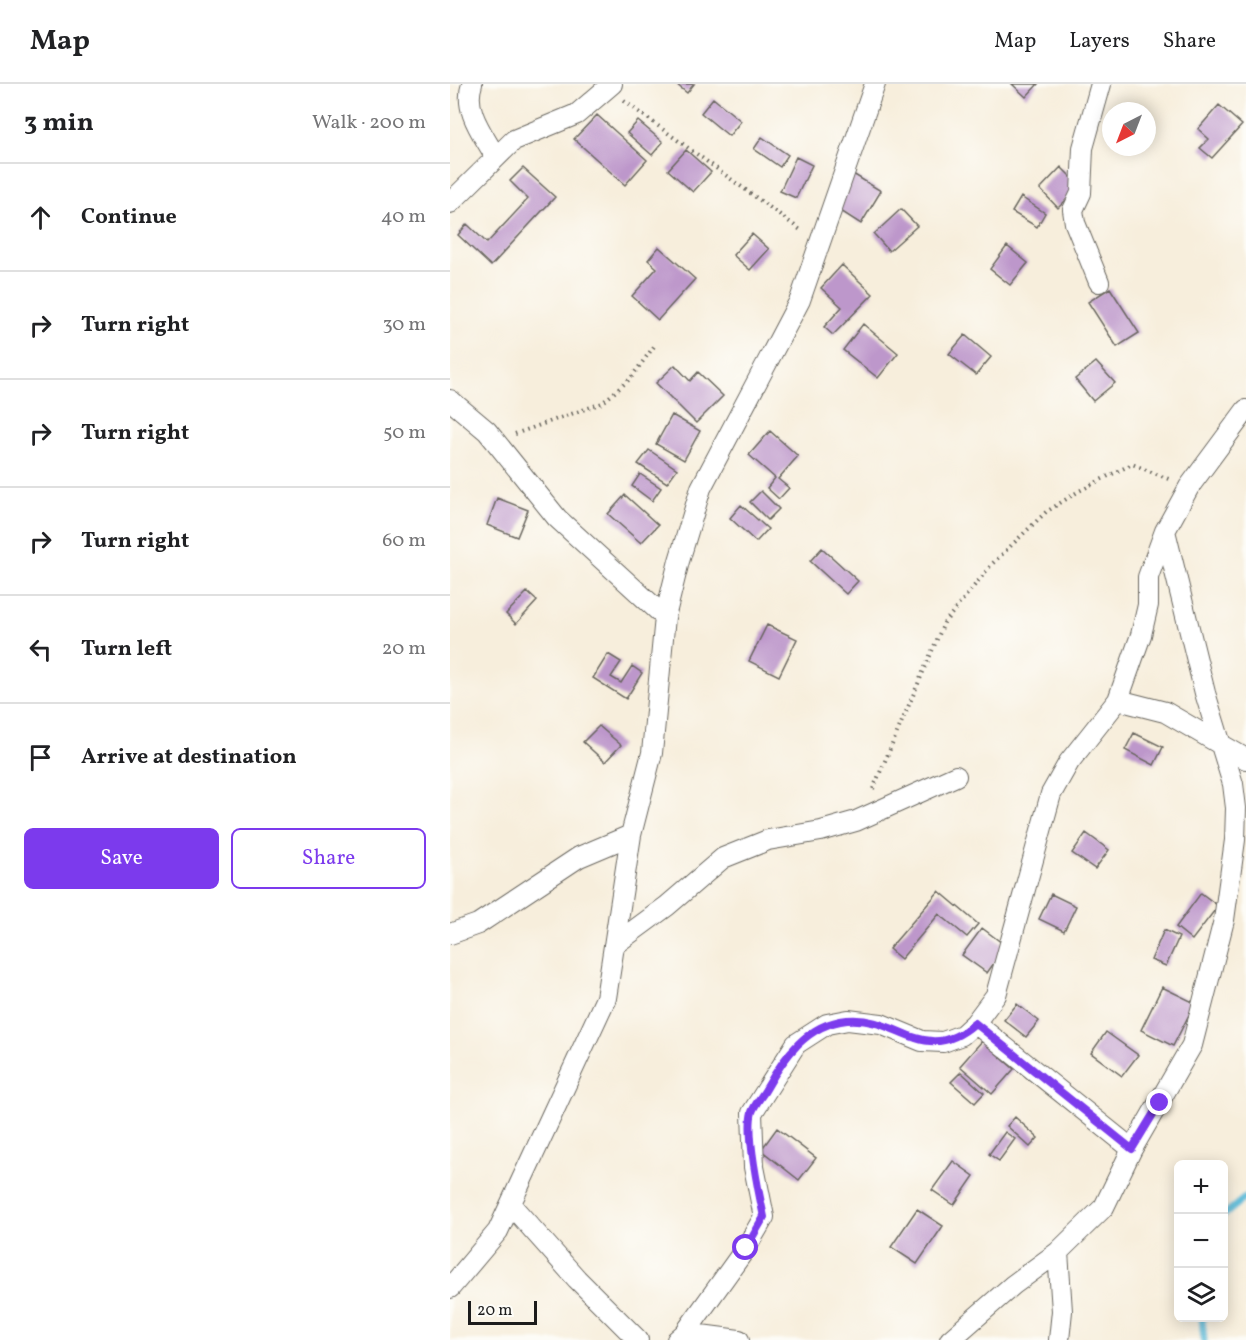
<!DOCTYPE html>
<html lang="en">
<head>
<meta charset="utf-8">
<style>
	body { margin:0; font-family:Vollkorn,serif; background:#f2f2f2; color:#202124 }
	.controls { position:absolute; right:18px; bottom:18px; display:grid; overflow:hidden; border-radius:9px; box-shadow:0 3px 15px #0003 }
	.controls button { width:54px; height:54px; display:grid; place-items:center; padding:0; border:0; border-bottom:2px solid #e0e0e0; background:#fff; color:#202124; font:30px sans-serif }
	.compass { position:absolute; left:652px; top:18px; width:54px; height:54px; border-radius:50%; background:#fff; box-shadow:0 3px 15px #0003; rotate:222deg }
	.scale { position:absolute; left:18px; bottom:15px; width:69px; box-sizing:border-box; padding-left:6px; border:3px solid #1c1c1c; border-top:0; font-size:16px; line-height:21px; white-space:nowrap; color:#1c1c1c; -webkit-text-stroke:4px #fdfcf7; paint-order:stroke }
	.stop { position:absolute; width:18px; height:18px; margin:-14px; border:4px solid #7c3aed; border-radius:50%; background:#fff }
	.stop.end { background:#7c3aed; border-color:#fff; box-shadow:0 2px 6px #0008 }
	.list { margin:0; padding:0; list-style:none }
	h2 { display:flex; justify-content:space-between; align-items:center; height:78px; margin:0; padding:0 24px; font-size:26px }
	h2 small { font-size:20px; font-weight:400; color:#757577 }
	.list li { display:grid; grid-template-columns:39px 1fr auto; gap:18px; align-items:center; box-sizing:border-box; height:108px; padding:0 24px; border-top:2px solid #e0e0e0 }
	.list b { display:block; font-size:22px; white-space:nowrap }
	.list em { font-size:20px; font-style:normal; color:#757577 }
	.actions { display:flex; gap:12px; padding:18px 24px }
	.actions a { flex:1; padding:14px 0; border:2px solid #7c3aed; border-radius:9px; text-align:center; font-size:21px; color:#7c3aed }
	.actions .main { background:#7c3aed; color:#fff }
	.icon { flex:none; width:33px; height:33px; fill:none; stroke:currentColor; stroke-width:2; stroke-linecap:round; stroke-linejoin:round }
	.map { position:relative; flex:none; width:796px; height:1256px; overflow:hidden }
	header { display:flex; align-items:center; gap:36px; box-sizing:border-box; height:84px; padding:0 30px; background:#fff; border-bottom:2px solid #e0e0e0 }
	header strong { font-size:28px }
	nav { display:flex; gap:33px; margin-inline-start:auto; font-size:21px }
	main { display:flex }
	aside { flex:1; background:#fff }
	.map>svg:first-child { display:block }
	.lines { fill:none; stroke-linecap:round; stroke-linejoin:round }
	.stream { stroke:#5bbbd9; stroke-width:7 }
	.building { fill:#bd97cb }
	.minor-casing { stroke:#69665f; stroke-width:22 }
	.path { stroke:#69665f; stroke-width:4; stroke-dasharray:1.5 4.5; stroke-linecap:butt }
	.minor { stroke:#fff; stroke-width:20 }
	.route { stroke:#7c3aed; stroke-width:8 }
</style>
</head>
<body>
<header>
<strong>Map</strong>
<nav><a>Map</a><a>Layers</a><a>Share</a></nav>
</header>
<main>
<aside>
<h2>3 min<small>Walk · 200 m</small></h2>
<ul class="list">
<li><svg class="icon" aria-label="ahead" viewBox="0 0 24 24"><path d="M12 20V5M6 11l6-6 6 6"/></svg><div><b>Continue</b></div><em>40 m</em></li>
<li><svg class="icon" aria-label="right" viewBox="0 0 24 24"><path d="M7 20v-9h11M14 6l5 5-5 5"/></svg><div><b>Turn right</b></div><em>30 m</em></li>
<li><svg class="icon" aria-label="right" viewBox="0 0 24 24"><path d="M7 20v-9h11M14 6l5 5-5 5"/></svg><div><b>Turn right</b></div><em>50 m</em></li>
<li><svg class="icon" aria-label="right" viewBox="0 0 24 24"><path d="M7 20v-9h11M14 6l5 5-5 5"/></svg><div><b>Turn right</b></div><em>60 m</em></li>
<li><svg class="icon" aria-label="left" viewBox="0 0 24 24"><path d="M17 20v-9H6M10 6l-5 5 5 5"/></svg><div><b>Turn left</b></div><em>20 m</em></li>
<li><svg class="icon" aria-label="arrive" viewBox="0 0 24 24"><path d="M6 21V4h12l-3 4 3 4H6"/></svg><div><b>Arrive at destination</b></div></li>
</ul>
<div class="actions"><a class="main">Save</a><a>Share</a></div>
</aside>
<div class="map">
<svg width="796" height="1256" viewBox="0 0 796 1256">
	<rect width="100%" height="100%" fill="#fdfcf7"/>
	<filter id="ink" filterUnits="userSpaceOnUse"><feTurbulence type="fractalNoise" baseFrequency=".0167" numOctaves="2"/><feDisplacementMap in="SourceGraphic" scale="12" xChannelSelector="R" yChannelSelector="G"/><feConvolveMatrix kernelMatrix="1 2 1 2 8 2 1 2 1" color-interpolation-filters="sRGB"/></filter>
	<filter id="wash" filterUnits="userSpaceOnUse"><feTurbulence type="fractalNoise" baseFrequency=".008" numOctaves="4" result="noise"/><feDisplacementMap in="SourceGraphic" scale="24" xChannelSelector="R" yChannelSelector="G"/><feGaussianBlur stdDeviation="1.35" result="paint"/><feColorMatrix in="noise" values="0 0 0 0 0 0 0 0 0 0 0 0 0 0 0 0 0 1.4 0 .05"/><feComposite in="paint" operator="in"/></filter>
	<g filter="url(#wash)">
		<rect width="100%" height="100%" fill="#f7eedc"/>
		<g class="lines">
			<!-- stream -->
			<path class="stream" d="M774,1131L796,1113
				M752,1234L754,1256"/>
		</g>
		<g id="blocks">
			<!-- building -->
			<path class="building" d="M226,0H244L237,9Z
				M562,0H588L576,13Z
				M263,14L291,37L279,52L251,29Z
				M769,21L792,41L762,74L750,64L759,55L748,45Z
				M147,31L197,76L175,101L124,55Z
				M188,37L213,58L202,71L177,49Z
				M312,53L338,71L330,83L304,65Z
				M236,66L261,88L243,108L218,86Z
				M346,73L362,81L346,114L330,107Z
				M611,83L630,102L608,124L590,105Z
				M73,84L105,113L41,182L8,151L17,140L37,159L78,115L60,97Z
				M403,90L431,107L411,140L383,122Z
				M571,113L595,129L587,143L562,128Z
				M451,125L467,142L439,167L424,150Z
				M302,150L319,165L300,186L283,171Z
				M557,162L578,179L560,201L540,185Z
				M209,163L245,195L208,236L182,212L207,184L198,176Z
				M392,181L423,210L383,251L374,243L392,223L371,204Z
				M660,204L689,249L667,263L638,218Z
				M413,240L448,269L428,294L393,266Z
				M515,251L541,273L526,291L499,270Z
				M646,278L665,299L643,317L625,295Z
				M225,281L240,297L248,288L273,312L246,339L206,299Z
				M222,331L250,347L234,376L206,360Z
				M320,347L348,372L328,395L339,404L329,415L317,404L325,394L299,371Z
				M199,366L227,385L217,399L188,380Z
				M190,390L211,404L202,417L182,402Z
				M311,407L329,425L318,436L300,418Z
				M175,411L208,441L191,459L158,430Z
				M47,414L78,426L67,453L37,441Z
				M291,421L318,445L306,458L280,434Z
				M372,464L408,497L396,510L360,477Z
				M77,508L87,517L66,540L56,530Z
				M317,541L347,555L329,592L299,577Z
				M158,570L171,578L161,593L171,599L182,582L192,589L176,615L143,594Z
				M149,642L171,661L155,678L133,658Z
				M684,649L713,663L704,681L675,666Z
				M636,749L659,766L645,785L622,769Z
				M489,807L528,840L517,853L489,830L451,875L439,865Z
				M751,809L768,822L742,856L726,843Z
				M601,810L626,822L614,847L589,835Z
				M532,844L556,862L537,889L512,871Z
				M714,846L729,853L716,882L701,876Z
				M712,903L745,919L723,962L691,946Z
				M567,920L589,937L576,953L554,936Z
				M656,948L688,971L672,992L641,969Z
				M532,957L564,985L542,1010L510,982Z
				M511,988L534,1009L525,1019L501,998Z
				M565,1033L588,1054L580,1063L557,1042Z
				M327,1044L366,1074L349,1096L311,1066Z
				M555,1048L565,1055L549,1077L539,1070Z
				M503,1077L524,1092L504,1121L482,1106Z
				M467,1125L493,1142L467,1180L441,1163Z"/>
		</g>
	</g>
	<g filter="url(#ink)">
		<use href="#blocks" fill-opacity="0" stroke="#69665f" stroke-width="1.5"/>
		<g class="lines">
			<defs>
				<path id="minor" d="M22,0C13,26 33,50 45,72
					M0,119L64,56L127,30L162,0
					M649,198L625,139L623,126L631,109L633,64L651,0
					M0,316L37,347L107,434L215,533
					M668,616L715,628L796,675
					M0,850L28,840L129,773L181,751
					M164,861L217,822L273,774L318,756L371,747L406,737L506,692
					M525,939L682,1065
					M61,1121L127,1195L188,1256
					M608,1168L612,1227L609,1256
					M0,1204L48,1147L156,914L181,751L202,669L215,533L229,477L251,404L350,216L425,0
					M235,1249L296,1164L314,1133L304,1083L302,1029L346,960L377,940L398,936L431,940L472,957L493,958L512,951L525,939L546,911L601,710L619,678L668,616L691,551L698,521V493L715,447L739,403L796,326
					M227,1256L235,1249L289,1256
					M500,1256L563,1201L608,1168L654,1123L682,1065L742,961L774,836L785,756L786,724L783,700L755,609L715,447"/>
			</defs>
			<!-- minor casing -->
			<use href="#minor" class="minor-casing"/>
			<!-- path -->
			<path class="path" d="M174,17L352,147
				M65,350L152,319L180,295L205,261
				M423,705L494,539L542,480L596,428L629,407L682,380L721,396"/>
			<!-- minor -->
			<use href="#minor" class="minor"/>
		</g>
	</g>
	<g class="lines" filter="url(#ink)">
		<!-- route -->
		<path class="route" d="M296,1164L314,1133C309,1110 296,1049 302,1028C305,1020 312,1012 316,1005C334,973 357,940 397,936C449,931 474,984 525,939L682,1065L710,1019"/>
	</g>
</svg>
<div class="controls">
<button>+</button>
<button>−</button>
<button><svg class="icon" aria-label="layers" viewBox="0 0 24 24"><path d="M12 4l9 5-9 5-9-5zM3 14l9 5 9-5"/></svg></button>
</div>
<svg class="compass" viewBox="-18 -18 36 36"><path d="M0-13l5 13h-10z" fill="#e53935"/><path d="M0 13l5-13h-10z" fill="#757577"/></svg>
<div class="scale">20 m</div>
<div class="stop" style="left:296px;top:1164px"></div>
<div class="stop end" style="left:710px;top:1019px"></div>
</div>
</main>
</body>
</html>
